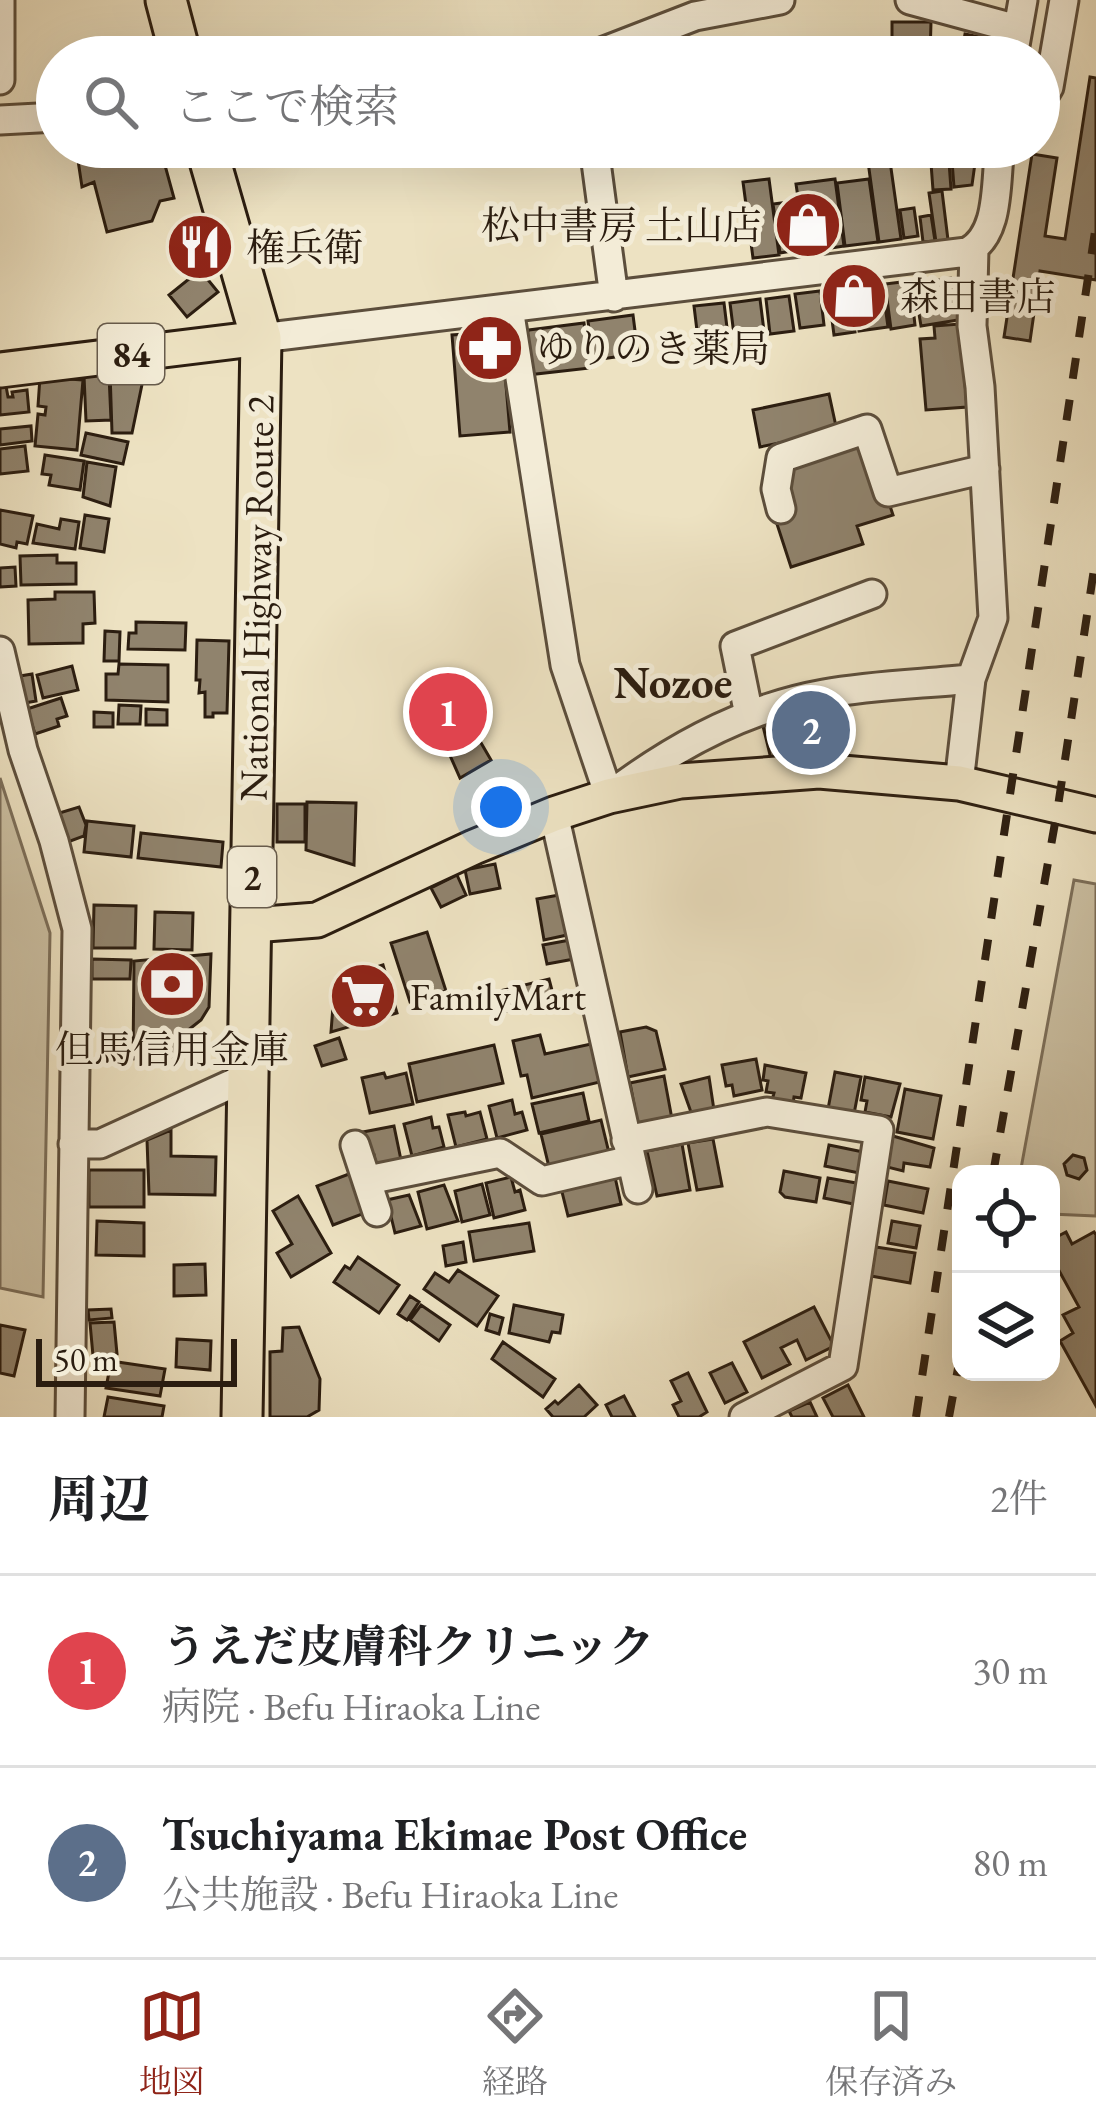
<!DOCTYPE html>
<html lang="ja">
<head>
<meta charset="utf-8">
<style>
	body { margin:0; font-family:"EB Garamond","Noto Serif JP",serif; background:#f2f2f2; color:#202124 }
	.controls { position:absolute; right:36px; bottom:36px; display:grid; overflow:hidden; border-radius:24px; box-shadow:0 12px 48px #0002 }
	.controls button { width:108px; height:108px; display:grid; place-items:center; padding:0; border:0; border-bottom:3px solid #e0e0e0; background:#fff; color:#202124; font:60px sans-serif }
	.scale { position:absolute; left:36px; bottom:30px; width:201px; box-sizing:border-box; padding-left:12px; border:6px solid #2b1d10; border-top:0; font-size:33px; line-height:42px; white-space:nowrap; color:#2b1d10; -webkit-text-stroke:9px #f3ecd7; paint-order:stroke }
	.you { position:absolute; left:501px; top:807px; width:42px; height:42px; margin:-30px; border:9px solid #fff; border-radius:50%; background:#1a73e8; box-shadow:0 0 0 18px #1a73e833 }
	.badge { display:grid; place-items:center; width:78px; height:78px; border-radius:50%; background:#8f2418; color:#fff; font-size:39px; font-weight:700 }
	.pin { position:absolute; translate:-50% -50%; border:6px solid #fff; box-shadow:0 3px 12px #0006 }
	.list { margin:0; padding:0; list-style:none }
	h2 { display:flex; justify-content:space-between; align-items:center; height:156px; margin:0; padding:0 48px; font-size:51px }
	h2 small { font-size:39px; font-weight:400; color:#757577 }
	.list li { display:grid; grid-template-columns:78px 1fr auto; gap:36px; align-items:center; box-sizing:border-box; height:192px; padding:0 48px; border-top:3px solid #e0e0e0 }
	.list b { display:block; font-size:45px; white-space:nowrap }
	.list p { margin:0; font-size:39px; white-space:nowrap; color:#757577 }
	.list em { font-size:39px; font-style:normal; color:#757577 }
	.icon { flex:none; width:66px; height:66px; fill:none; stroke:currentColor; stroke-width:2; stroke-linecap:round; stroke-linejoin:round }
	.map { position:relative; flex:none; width:1096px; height:1417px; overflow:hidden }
	.search { position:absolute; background:#fff; box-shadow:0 12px 48px #0002; left:36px; right:36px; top:36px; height:132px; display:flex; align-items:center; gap:30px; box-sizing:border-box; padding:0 42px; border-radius:66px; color:#757577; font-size:45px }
	.sheet { height:540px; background:#fff }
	nav { display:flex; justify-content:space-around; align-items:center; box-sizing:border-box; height:168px; border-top:3px solid #e0e0e0; background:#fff; font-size:33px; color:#757577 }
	nav a { display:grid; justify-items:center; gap:6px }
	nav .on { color:#8f2418 }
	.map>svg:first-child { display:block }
	.green { fill:#ccc1a4; stroke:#7c6f5a; stroke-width:3 }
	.building { fill:#90836d; stroke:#2b1d10; stroke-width:3 }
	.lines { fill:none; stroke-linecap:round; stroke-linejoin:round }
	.minor-casing { stroke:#5c4e3c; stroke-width:33 }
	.major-casing { stroke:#2b1d10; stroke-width:39 }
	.highway-casing { stroke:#2b1d10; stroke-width:45 }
	.minor { stroke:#f3ecd7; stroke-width:27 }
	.major { stroke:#ede2c2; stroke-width:33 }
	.highway { stroke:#ede2c2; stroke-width:39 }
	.rail { stroke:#2b1d10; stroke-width:8; stroke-dasharray:21 21; stroke-linecap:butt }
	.labels { text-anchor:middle; stroke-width:10; stroke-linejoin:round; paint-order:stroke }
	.shield { fill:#f3ecd7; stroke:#675b4c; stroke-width:3 }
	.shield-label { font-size:36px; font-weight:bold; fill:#2b1d10 }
	.poi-label { font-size:39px; fill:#2b1d10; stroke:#f3ecd7; text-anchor:start }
	.street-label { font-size:39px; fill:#2b1d10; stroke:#f3ecd7 }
	.quarter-label { font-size:45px; font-weight:bold; fill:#2b1d10; stroke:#f3ecd7 }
</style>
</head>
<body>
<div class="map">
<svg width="1096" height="1417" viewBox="0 0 1096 1417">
	<rect width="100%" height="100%" fill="#ede2c2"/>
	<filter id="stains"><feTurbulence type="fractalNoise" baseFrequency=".00167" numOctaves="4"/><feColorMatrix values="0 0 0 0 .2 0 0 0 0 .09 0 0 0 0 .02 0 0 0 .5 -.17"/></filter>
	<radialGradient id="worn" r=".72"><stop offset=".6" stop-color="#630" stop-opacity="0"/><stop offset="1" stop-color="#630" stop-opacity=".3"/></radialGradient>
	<!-- green -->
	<path class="green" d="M0,778L50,933L43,1297L0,1288Z
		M1074,880L1096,884V1216L1051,1214V1174H1020Z"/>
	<!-- building -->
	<path class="building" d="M892,22H931L930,57H892Z
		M965,34L989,39L986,57H961Z
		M1090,77L1096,78V280L1040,271L1030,341L1004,337L1032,154L1057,158L1045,236L1065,239Z
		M76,147H160L174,198L160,201L152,221L107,232L94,182L82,187Z
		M866,147H888L901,239L879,242Z
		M951,148L977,149L972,185L954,187Z
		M948,149L951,189L933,190L930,150Z
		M769,179L779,255L753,258L743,182Z
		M835,179L844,246L806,252L796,184Z
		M869,179L878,242L845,246L837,183Z
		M942,191L948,240L936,242L929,193Z
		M797,201L804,249L780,253L773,204Z
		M914,208L918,236L904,238L900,210Z
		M931,215L935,241L923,242L920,217Z
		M200,270L218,292L187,317L169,295Z
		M951,278L959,284L964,319L921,326L914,284Z
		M910,281L915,325L891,329L885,284Z
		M882,283L888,327L859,331L853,287Z
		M849,287L855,332L834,335L828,289Z
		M820,291L824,325L800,328L795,294Z
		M789,296L794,331L770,334L766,299Z
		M760,299L764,331L734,335L730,303Z
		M724,303L728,336L698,339L694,306Z
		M633,315L638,354L593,360L588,321Z
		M584,323L590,368L527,375L523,337L529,330Z
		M960,324L967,407L926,410L920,339L935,338L934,326Z
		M495,332L502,338L510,432L460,436L452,335Z
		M145,370L132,433H112L110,371Z
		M109,375L111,420L86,421L84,376Z
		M40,377L83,380L77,450L35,446L38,414L45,415L46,407L38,406Z
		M6,386L8,397H13L12,392L27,390L29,412L0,415V387Z
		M829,394L837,431L760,447L753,410Z
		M31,426L32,441L0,445V429Z
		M86,433L128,442L123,464L81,455Z
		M867,436L893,515L857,526L863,544L791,567L775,518L785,462Z
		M25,446L28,471L0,474V449Z
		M45,455L84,461L80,490L49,485L51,475L42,474Z
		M87,462L116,467L110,506L83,497Z
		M0,510L33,516L27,544L17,542L16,548L0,544Z
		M85,515L109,519L104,552L80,548Z
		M61,519L79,522L75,549L33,543L37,524L59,529Z
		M57,555V563H76V584L21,585L20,556Z
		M15,567L16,586L0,587V568Z
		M55,592H94L95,623L83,624V643L29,644L28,600L55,599Z
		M136,622L186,623L185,650L128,649L129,633H136Z
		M105,631L120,632L119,661H104Z
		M197,640L229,641L227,713H213V717H205V692L199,693L200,680H196Z
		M119,664L168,665V702L106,700V674H118Z
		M72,666L78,690L43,698L37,675Z
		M32,674L36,701L19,704L14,677Z
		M61,698L67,716L57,719L59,726L35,734L27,709Z
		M119,705L141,706L140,724H118Z
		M828,706L836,746L794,754L786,715Z
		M146,709L167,710V725H146Z
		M94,712L113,713V727H94Z
		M784,716L793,754L771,759L762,722Z
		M477,736L491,760L460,778L448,751Z
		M307,802L356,803L354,865L306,850Z
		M277,804H305V842H277Z
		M79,807L86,825L84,836L65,843L56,814Z
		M87,821L134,826L131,857L84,852Z
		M141,833L223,842L221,867L138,858Z
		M495,864L500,888L470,894L465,870Z
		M457,875L466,895L441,907L431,888Z
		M559,895L567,935L544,940L537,899Z
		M94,905L136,906L135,948H93Z
		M155,912L193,913L192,950L154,949Z
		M427,932L446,991L410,1002L391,943Z
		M570,940L574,959L547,964L543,945Z
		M211,954L209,1007L201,1020L187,1031L178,1032L177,1057L133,1059L134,961Z
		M92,959L131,960L130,979H92Z
		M383,965L397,1013L331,1032L335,980Z
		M549,979L554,998L500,1013V991Z
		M646,1027L656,1031L665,1069L628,1077L620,1032Z
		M540,1035L545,1054L591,1044L600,1082L532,1098L527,1075L521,1076L513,1041Z
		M339,1038L346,1059L322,1066L315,1046Z
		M494,1045L503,1083L417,1102L409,1064Z
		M756,1059L762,1090L734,1096L732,1085L726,1086L722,1065Z
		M765,1065L806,1073L801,1098L794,1097L793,1104L772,1100L774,1093L766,1092L768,1081L763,1080Z
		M835,1072L861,1077L854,1114L828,1109Z
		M384,1073L386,1078L406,1073L413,1104L370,1113L362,1078Z
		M664,1076L672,1119L638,1126L630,1083Z
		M709,1077L714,1110L692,1115L681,1084Z
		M865,1077L900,1084L891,1117L865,1112L867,1101L861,1100Z
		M905,1089L941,1096L933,1139L897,1132Z
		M583,1093L589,1121L539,1133L532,1104Z
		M512,1100L515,1114L522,1112L527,1130L497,1138L489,1106Z
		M465,1112L466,1116L480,1112L487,1139L456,1147L448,1115Z
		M431,1117L433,1128L439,1127L444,1147L412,1156L404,1124Z
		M601,1120L609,1153L549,1167L541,1134Z
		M394,1126L401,1160L376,1165L374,1155L369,1156L363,1132Z
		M171,1130V1156L216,1157L215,1195L149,1194L147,1140Z
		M893,1136L934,1148L930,1167L904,1163L903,1171L887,1167Z
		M713,1139L722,1186L697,1190L688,1143Z
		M682,1144L690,1190L657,1196L647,1151Z
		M829,1145L868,1153L864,1174L825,1166Z
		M1073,1155L1084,1158L1087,1170L1079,1179L1067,1175L1064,1164Z
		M89,1170H144V1207H89Z
		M784,1171L820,1178L816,1202L785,1197L780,1192Z
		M349,1174L365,1213L333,1225L317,1186Z
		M511,1177L515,1192L520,1190L525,1210L494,1218L486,1183Z
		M615,1177L621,1204L568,1216L561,1188Z
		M828,1178L862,1184L858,1205L824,1198Z
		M888,1181L928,1189L923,1213L884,1205Z
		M482,1184L490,1215L462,1222L455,1191Z
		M444,1185L458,1221L427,1229L418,1192Z
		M409,1195L421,1226L395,1233L387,1200Z
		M298,1196L331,1253L291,1277L277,1253L292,1244L273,1211Z
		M97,1221L144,1223V1256L96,1255Z
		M892,1221L920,1226L916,1248L888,1243Z
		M529,1223L534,1251L474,1261L469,1232Z
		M1066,1232L1072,1244L1094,1232L1096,1235V1406L1060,1341L1073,1333L1063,1315L1079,1307L1051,1256V1240Z
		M463,1242L466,1262L446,1266L443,1246Z
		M876,1247L915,1253L910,1283L871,1276Z
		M358,1257L399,1285L379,1313L334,1282L345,1266L350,1269Z
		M205,1264L206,1295L174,1296V1265Z
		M458,1270L498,1296L477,1326L424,1289L435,1273L449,1282Z
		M410,1296L419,1302L407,1320L398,1314Z
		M421,1305L450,1325L439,1341L410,1320Z
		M514,1305L563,1315L560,1333L552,1332L549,1342L509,1333Z
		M814,1307L834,1346L806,1360L797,1340L781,1348L790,1364L762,1378L744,1342Z
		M111,1309L112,1318L89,1320L88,1310Z
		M490,1314L503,1318L499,1334L486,1330Z
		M114,1322L117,1354L93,1356L90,1323Z
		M0,1325L25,1330L14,1376L0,1373Z
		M299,1327L320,1379L319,1410L307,1417H270V1352L282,1351L283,1328Z
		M177,1339L211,1341L210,1370L176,1367Z
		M503,1342L555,1379L543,1397L492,1359Z
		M111,1361L165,1369L160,1396L106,1388Z
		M732,1363L747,1392L725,1403L710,1373Z
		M688,1373L707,1412L699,1417H679L673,1405L681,1401L671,1381Z
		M579,1385L597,1405L584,1417H553L546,1409L555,1401L558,1404Z
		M848,1385L864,1417H833L823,1398Z
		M624,1396L635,1417H612L606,1405Z
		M108,1397L164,1406L162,1417H104Z
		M810,1402L817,1417H792L789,1411Z"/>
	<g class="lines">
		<defs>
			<path id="minor" d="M910,0L1017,29
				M589,57L695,16L780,0
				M1013,57L1023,0
				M0,80V0
				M1039,104L1049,87L1064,0
				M0,120L57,117
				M594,147L614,297
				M509,308L565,665L609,796C673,747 745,708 824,694C872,685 922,684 971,679
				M261,338L967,252C1001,235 995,181 1000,147
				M781,509L776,489L781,458L867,429L888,492L985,469
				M0,651L23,750L54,841L77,929L70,1417
				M749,715L735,646L872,594
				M959,783L971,679L993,618L980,387L972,326L974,249
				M554,814L638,1189
				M626,1140L767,1112L879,1130L843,1366L744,1417
				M73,1144H100L249,1076
				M355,1145L377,1212
				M368,1180L500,1153L542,1181L631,1160"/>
			<path id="major" d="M0,370L261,338
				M253,925L317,920L474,847L554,814L609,796L680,781L819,771L959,783L1096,815"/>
			<path id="highway" d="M166,0L181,57
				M206,147L261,338L242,1417"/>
		</defs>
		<!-- minor casing -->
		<use href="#minor" class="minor-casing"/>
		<!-- major casing -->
		<use href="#major" class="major-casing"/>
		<!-- highway casing -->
		<use href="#highway" class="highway-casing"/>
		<!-- minor -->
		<use href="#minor" class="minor"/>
		<!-- major -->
		<use href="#major" class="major"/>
		<!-- highway -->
		<use href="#highway" class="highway"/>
		<!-- rail -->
		<path class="rail" d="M993,1174L1058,806L1096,556
			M916,1417L1096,225
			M949,1417L961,1352"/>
	</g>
	<!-- icons -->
	<defs>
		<symbol id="shop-disc" viewBox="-11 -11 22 22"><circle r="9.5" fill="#8f2418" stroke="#f3ecd7"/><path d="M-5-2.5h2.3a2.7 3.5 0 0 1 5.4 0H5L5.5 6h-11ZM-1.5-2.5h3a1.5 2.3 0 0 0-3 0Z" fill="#fff"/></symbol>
		<symbol id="restaurant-disc" viewBox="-11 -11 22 22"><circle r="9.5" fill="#8f2418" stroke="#f3ecd7"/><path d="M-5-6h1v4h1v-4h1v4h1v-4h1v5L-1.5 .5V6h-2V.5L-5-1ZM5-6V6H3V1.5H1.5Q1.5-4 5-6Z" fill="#fff"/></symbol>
		<symbol id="pharmacy-disc" viewBox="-11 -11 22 22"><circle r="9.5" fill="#8f2418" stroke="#f3ecd7"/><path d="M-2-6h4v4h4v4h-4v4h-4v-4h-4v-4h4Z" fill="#fff"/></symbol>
		<symbol id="bank-disc" viewBox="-11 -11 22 22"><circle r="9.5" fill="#8f2418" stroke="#f3ecd7"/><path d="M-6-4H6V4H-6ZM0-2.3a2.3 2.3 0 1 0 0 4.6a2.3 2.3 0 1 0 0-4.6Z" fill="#fff"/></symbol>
		<symbol id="supermarket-disc" viewBox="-11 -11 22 22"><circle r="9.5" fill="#8f2418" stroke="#f3ecd7"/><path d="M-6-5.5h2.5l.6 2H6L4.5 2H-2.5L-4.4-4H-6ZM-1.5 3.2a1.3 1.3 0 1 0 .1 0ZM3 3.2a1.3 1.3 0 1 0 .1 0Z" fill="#fff"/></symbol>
	</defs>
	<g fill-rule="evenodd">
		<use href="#shop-disc" x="770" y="187" width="76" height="76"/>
		<use href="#restaurant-disc" x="162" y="209" width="76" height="76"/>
		<use href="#shop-disc" x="816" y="258" width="76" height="76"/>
		<use href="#pharmacy-disc" x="452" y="310" width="76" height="76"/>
		<use href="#bank-disc" x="134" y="946" width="76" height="76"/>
		<use href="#supermarket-disc" x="325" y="958" width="76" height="76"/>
	</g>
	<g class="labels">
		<!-- shield labels -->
		<g class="shield">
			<rect x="98" y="324" width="66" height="60" rx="9"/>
			<rect x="228" y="847" width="48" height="60" rx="9"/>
		</g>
		<g class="shield-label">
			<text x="131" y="367">84</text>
			<text x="252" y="890">2</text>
		</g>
		<!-- poi labels -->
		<g class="poi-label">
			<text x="762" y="239" text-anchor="end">松中書房 土山店</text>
			<text x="246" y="261">権兵衛</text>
			<text x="900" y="310">森田書店</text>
			<text x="536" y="362">ゆりのき薬局</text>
			<text x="410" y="1010">FamilyMart</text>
			<text x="172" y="1063" text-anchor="middle">但馬信用金庫</text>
		</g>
		<!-- street labels -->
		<g class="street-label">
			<text transform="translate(256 598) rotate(-89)" y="14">National Highway Route 2</text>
		</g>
		<!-- quarter labels -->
		<g class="quarter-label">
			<text x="673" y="698">Nozoe</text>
		</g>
	</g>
	<rect width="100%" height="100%" filter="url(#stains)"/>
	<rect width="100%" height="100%" fill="url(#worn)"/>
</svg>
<div class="controls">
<button><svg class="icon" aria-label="locate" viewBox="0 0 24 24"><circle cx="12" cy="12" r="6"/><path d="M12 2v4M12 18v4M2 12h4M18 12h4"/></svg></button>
<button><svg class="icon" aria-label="layers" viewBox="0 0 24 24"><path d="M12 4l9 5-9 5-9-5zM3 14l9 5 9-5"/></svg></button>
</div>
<div class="scale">50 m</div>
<div class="you"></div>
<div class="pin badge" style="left:448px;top:712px;background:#e0444e">1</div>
<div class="pin badge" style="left:811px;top:730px;background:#5c6f8a">2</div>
<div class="search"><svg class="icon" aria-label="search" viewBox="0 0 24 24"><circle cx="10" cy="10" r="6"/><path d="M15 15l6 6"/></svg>ここで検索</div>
</div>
<section class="sheet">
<h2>周辺<small>2件</small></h2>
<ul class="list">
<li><span class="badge" style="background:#e0444e">1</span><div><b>うえだ皮膚科クリニック</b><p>病院 · Befu Hiraoka Line</p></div><em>30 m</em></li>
<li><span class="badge" style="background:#5c6f8a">2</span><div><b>Tsuchiyama Ekimae Post Office</b><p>公共施設 · Befu Hiraoka Line</p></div><em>80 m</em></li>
</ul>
</section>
<nav>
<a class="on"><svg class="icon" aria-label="map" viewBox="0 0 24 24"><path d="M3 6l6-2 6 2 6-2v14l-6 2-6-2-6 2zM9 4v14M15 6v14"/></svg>地図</a>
<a><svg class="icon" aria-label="directions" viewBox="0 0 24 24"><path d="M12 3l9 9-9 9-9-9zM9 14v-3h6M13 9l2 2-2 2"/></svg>経路</a>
<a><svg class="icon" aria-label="saved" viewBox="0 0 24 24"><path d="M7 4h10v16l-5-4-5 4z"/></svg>保存済み</a>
</nav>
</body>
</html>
